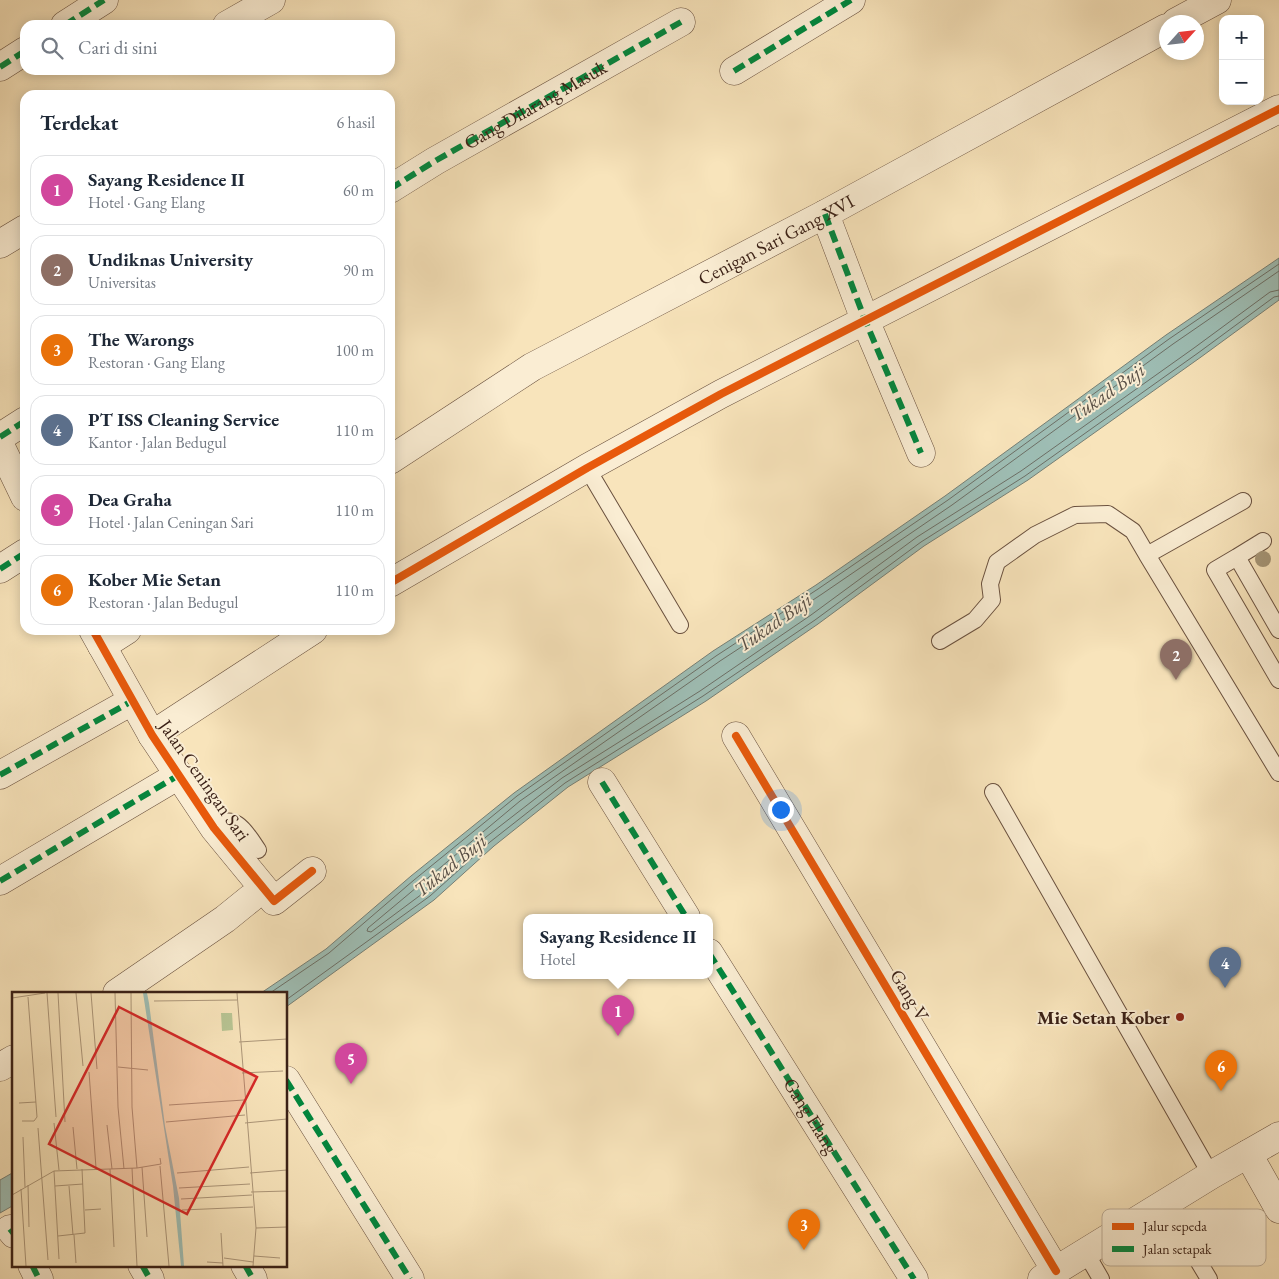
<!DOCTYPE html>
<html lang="id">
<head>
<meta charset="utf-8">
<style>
	body { margin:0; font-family:"EB Garamond",serif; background:#f2f2f3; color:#1f2937 }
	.controls { position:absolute; right:15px; top:15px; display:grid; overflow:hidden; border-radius:10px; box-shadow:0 2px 12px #0003 }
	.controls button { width:45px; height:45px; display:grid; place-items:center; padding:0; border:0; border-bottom:1px solid #e0e1e3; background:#fff; color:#1f2937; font:25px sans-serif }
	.compass { position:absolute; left:1159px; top:15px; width:45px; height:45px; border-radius:50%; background:#fff; box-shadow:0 2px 12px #0003; rotate:63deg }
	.you { position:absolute; left:780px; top:809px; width:18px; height:18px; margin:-12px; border:4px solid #fff; border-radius:50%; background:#1a73e8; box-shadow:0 0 0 8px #1a73e833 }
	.badge { display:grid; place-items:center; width:32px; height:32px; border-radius:50%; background:#2563eb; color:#fff; font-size:16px; font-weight:700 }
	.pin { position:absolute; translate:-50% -41px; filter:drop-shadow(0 1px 2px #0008) }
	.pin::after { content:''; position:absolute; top:26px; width:18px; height:15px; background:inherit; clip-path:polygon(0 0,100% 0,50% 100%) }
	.popup { position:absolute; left:523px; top:914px; width:190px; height:65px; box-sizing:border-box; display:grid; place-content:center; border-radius:10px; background:#fff; filter:drop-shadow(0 1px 4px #0005); font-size:16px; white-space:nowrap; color:#747a83 }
	.popup b { font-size:19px; color:#1f2937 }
	.popup::after { content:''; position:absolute; left:50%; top:100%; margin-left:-10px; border:10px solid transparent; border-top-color:#fff }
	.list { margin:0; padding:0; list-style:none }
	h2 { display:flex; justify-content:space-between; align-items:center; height:65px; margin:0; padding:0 20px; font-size:21px }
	h2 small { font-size:16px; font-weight:400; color:#747a83 }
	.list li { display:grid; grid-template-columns:32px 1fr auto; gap:15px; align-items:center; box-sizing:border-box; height:70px; margin:0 10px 10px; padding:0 10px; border:1px solid #e0e1e3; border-radius:15px }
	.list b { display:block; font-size:19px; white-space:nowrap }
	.list p { margin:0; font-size:16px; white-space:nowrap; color:#747a83 }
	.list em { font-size:16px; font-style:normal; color:#747a83 }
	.icon { flex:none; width:28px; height:28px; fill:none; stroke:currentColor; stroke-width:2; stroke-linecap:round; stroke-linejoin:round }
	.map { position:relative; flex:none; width:1279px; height:1279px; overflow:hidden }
	.search { position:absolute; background:#fff; box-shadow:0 2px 12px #0003; left:20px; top:20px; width:375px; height:55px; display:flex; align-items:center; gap:12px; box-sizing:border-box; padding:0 18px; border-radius:15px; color:#747a83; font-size:19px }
	.panel { position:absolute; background:#fff; box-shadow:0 2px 12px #0003; left:20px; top:90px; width:375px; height:545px; border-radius:15px }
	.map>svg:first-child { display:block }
	.water { fill:#9ebeb5; stroke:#767f75 }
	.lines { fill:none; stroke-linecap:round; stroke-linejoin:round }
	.shore { stroke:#6c6f66; stroke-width:1 }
	.service-casing { stroke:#6a513f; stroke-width:18 }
	.minor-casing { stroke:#6a513f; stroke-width:29 }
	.tertiary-casing { stroke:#6a513f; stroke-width:29 }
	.service { stroke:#faedd3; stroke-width:16 }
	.minor { stroke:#faedd3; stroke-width:28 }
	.tertiary { stroke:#faedd3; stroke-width:28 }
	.quiet { stroke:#00873e; stroke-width:6; stroke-dasharray:12 6; stroke-linecap:butt }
	.cycleway-casing { stroke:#faedd3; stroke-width:11 }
	.cycleway { stroke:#e8590c; stroke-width:8 }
	.tree { fill:#a49475 }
	.poi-dot { fill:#8f2418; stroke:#faedd3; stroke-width:2 }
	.labels { text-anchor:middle; stroke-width:4; stroke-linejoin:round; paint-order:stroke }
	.street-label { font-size:19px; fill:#3a2016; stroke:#faedd3 }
	.poi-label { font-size:19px; font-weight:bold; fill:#3a2016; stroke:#faedd3; text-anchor:end }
	.water-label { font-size:20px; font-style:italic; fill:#584f46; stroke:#faedd3 }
	.inset-road { fill:none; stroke:#ac9679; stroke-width:1 }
	.view { fill:#d62828; fill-opacity:0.15; stroke:#d62828; stroke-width:2.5 }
	.inset-edge { fill:none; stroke:#3a2016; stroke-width:2.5 }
	.key { fill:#faedd3; stroke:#c0b09a; stroke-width:1 }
	.key-label { font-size:14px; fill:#3a2016 }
</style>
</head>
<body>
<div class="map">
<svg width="1279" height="1279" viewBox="0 0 1279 1279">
	<rect width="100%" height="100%" fill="#f8e4bb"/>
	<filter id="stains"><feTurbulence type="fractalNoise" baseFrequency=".004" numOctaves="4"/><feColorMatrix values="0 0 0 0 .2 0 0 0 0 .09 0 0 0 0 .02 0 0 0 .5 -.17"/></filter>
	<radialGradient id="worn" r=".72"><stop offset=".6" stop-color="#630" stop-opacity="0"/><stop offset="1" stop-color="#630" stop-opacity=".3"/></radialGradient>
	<!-- water -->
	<path class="water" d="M1279,258V300L1201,357L1028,480L924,546L818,624L706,701L568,787L494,846L434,900L286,1007V993H261L326,949L411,876L514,793L713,651L816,585L945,496L1166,335Z
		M14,1172V1205L0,1213V1180Z"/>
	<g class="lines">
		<!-- shore -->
		<path class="shore" d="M1279,271L1173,344L952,505L822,594L720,661L520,801L368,928L367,931L371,932L426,891L486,837L562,778L700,691L811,615L917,537L1021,471L1194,348L1270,292L1279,290
			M270,993L329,953L414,880L517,796L716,656L818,589L948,500L1169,339L1279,264
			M286,1000L430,896L490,842L565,783L703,696L815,620L921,542L1025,476L1198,353L1274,297L1279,296"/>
		<defs>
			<path id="service" d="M587,468L680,625
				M1243,501L1147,555L1279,773
				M1237,557L1263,541
				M1279,630L1237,557L1215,570L1279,680
				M940,641L975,620L992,600L990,584L997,562L1035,535L1075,515L1108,514L1133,531L1147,555
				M993,792L1211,1175
				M214,828C235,810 247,834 258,850
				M1164,1204L1209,1279
				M1086,1253L1101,1279"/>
			<g id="minor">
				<path d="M1176,22L1217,0"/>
				<path d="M65,25L104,0"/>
				<path d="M227,25L271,0"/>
				<path d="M0,67L25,51"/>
				<path d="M734,71L851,0"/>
				<path d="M390,189L435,161L681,22"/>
				<path d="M825,214L865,320L921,453"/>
				<path d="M0,244L25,229"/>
				<path d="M0,437L25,421"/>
				<path d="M0,445L25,497"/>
				<path id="s1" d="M390,460L532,367L825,214L1166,28"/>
				<path d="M0,569L25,553"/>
				<path d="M390,583L587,468L721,394L1279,109"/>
				<path d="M93,630L152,735L214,828L274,901L312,871"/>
				<path d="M102,646L127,630"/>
				<path d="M152,735L313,630"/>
				<path d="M736,736L1056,1271"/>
				<path d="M0,775L132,701"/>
				<path d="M602,782L686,917"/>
				<path d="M0,881L179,775"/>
				<path d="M709,953L914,1279"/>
				<path d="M117,993L225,919L251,898"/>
				<path d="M0,1067L14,1059"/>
				<path d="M286,1080L410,1279"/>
				<path d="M1248,1154L1279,1209"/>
				<path d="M10,1229L14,1234"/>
				<path d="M32,1265L39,1279"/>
				<path d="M142,1265L150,1279"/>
				<path d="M245,1265L253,1279"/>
			</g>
			<path id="tertiary" d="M1042,1279L1211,1175L1279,1136"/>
		</defs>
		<!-- service casing -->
		<use href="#service" class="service-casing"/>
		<!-- minor casing -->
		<use href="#minor" class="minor-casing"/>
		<!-- tertiary casing -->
		<use href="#tertiary" class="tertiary-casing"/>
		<!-- service -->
		<use href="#service" class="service"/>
		<!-- minor -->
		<use href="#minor" class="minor"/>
		<!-- tertiary -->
		<use href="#tertiary" class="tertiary"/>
		<!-- quiet -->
		<g class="quiet">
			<path d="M65,25L104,0"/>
			<path d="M0,67L25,51"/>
			<path d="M734,71L851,0"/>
			<path id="s2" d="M390,189L435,161L681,22"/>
			<path d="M825,214L865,320L921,453"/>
			<path d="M0,437L25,421"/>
			<path d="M0,569L25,553"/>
			<path d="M0,775L132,701"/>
			<path d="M602,782L686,917"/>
			<path d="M0,881L179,775L181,779"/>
			<path id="s3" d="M709,953L914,1279"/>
			<path d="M286,1080L410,1279"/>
			<path d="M10,1229L14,1234"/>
			<path d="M32,1265L39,1279"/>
			<path d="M142,1265L150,1279"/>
			<path d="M245,1265L253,1279"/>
		</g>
		<defs>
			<path id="cycleway" d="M390,583L587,468L721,394L1279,109
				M93,630L152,735L214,828L274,901L312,871
				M736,736L1056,1271"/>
		</defs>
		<!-- cycleway casing -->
		<use href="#cycleway" class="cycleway-casing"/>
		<!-- cycleway -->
		<use href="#cycleway" class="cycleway"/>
	</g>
	<!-- trees -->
	<circle class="tree" cx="1263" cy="559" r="8"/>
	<!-- markers -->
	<circle class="poi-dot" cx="1180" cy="1017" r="5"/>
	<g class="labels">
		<!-- street labels -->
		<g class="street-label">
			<text dy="7" stroke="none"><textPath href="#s2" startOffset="168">Gang Dilarang Masuk</textPath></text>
			<text dy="7" stroke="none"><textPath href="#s1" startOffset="445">Cenigan Sari Gang XVI</textPath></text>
			<text transform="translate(205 780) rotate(55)" y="7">Jalan Ceningan Sari</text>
			<text transform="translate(910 995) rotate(59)" y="7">Gang V</text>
			<text dy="7" stroke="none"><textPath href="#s3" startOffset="192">Gang Elang</textPath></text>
		</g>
		<!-- poi labels -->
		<g class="poi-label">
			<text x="1170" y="1024">Mie Setan Kober</text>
		</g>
		<!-- water labels -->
		<g class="water-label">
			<text transform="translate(1107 392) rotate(-35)" y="7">Tukad Buji</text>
			<text transform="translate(774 622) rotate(-35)" y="7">Tukad Buji</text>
			<text transform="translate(450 865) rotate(-39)" y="7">Tukad Buji</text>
		</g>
	</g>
	<!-- overview -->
	<g transform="translate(12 992)">
		<rect width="275" height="275" fill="#f8e4bb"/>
		<path d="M209,21H220L221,38L210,39Z" fill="#b8c594"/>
		<path d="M131,1H135L137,11L153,134L167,206L172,274H169L161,194Z" fill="#9ebeb5"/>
		<path class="inset-road" d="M35,1L44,125M46,1L53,130M64,1L71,74M79,1L85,77M103,1L106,115L112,177M119,1L120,115L125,176M225,1L244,236L241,274M0,6L33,1M142,9L225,8M227,50L275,47M106,75L136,78M77,80L84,176M230,81L271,79M7,111L24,110M157,113L232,108M10,129H22L25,125L16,5M154,130L233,123M42,131L47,178M233,131L275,127M95,133L100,177M61,135L65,177M26,136L36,268M11,145L13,195M148,174L157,274M130,175L135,245M120,176L125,274M98,177L102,255M42,179L47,267M165,181L237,175M238,181L275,178M16,193L17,235M43,194L71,192M57,194L61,243M167,196L238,192M9,197L14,274M239,200L275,199M0,203L42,179L125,176L149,172L148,166M169,207L240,203M73,218L89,217M170,218L241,215M244,236L275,235M209,241L211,274M62,243L64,271M46,244L73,241L70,177M242,264L268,266M212,266L241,270M195,270L211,271"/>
		<path class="view" d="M107,15L245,85L175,222L37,152Z"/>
		<rect width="275" height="275" class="inset-edge"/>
	</g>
	<!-- legend -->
	<rect x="1102" y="1209" width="164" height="57" rx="8" class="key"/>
	<rect x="1112" y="1223" width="22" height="7" fill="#e8590c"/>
	<rect x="1112" y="1246" width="22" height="6" fill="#00873e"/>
	<g class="key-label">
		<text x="1143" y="1231">Jalur sepeda</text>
		<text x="1143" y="1254">Jalan setapak</text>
	</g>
	<rect width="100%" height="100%" filter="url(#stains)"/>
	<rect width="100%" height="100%" fill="url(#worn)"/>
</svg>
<div class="controls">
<button>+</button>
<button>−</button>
</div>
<svg class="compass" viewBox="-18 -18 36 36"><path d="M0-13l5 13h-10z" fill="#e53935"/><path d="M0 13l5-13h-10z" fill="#747a83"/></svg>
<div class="you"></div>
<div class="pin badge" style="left:618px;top:1036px;background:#d1479c">1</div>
<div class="popup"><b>Sayang Residence II</b>Hotel</div>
<div class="pin badge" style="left:1176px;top:680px;background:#8d6e63">2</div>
<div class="pin badge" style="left:804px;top:1250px;background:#e8710a">3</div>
<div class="pin badge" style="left:1225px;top:988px;background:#5c6f8a">4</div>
<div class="pin badge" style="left:351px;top:1084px;background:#d1479c">5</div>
<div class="pin badge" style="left:1221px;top:1091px;background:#e8710a">6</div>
<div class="search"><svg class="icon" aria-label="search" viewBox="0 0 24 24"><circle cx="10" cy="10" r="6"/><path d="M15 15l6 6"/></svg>Cari di sini</div>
<section class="panel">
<h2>Terdekat<small>6 hasil</small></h2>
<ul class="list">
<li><span class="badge" style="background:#d1479c">1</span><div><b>Sayang Residence II</b><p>Hotel · Gang Elang</p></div><em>60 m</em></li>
<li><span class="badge" style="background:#8d6e63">2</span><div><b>Undiknas University</b><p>Universitas</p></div><em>90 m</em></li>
<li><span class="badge" style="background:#e8710a">3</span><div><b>The Warongs</b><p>Restoran · Gang Elang</p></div><em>100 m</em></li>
<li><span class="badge" style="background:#5c6f8a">4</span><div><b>PT ISS Cleaning Service</b><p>Kantor · Jalan Bedugul</p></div><em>110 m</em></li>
<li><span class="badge" style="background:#d1479c">5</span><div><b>Dea Graha</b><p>Hotel · Jalan Ceningan Sari</p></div><em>110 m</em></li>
<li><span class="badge" style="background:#e8710a">6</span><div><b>Kober Mie Setan</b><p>Restoran · Jalan Bedugul</p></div><em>110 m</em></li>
</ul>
</section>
</div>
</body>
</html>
